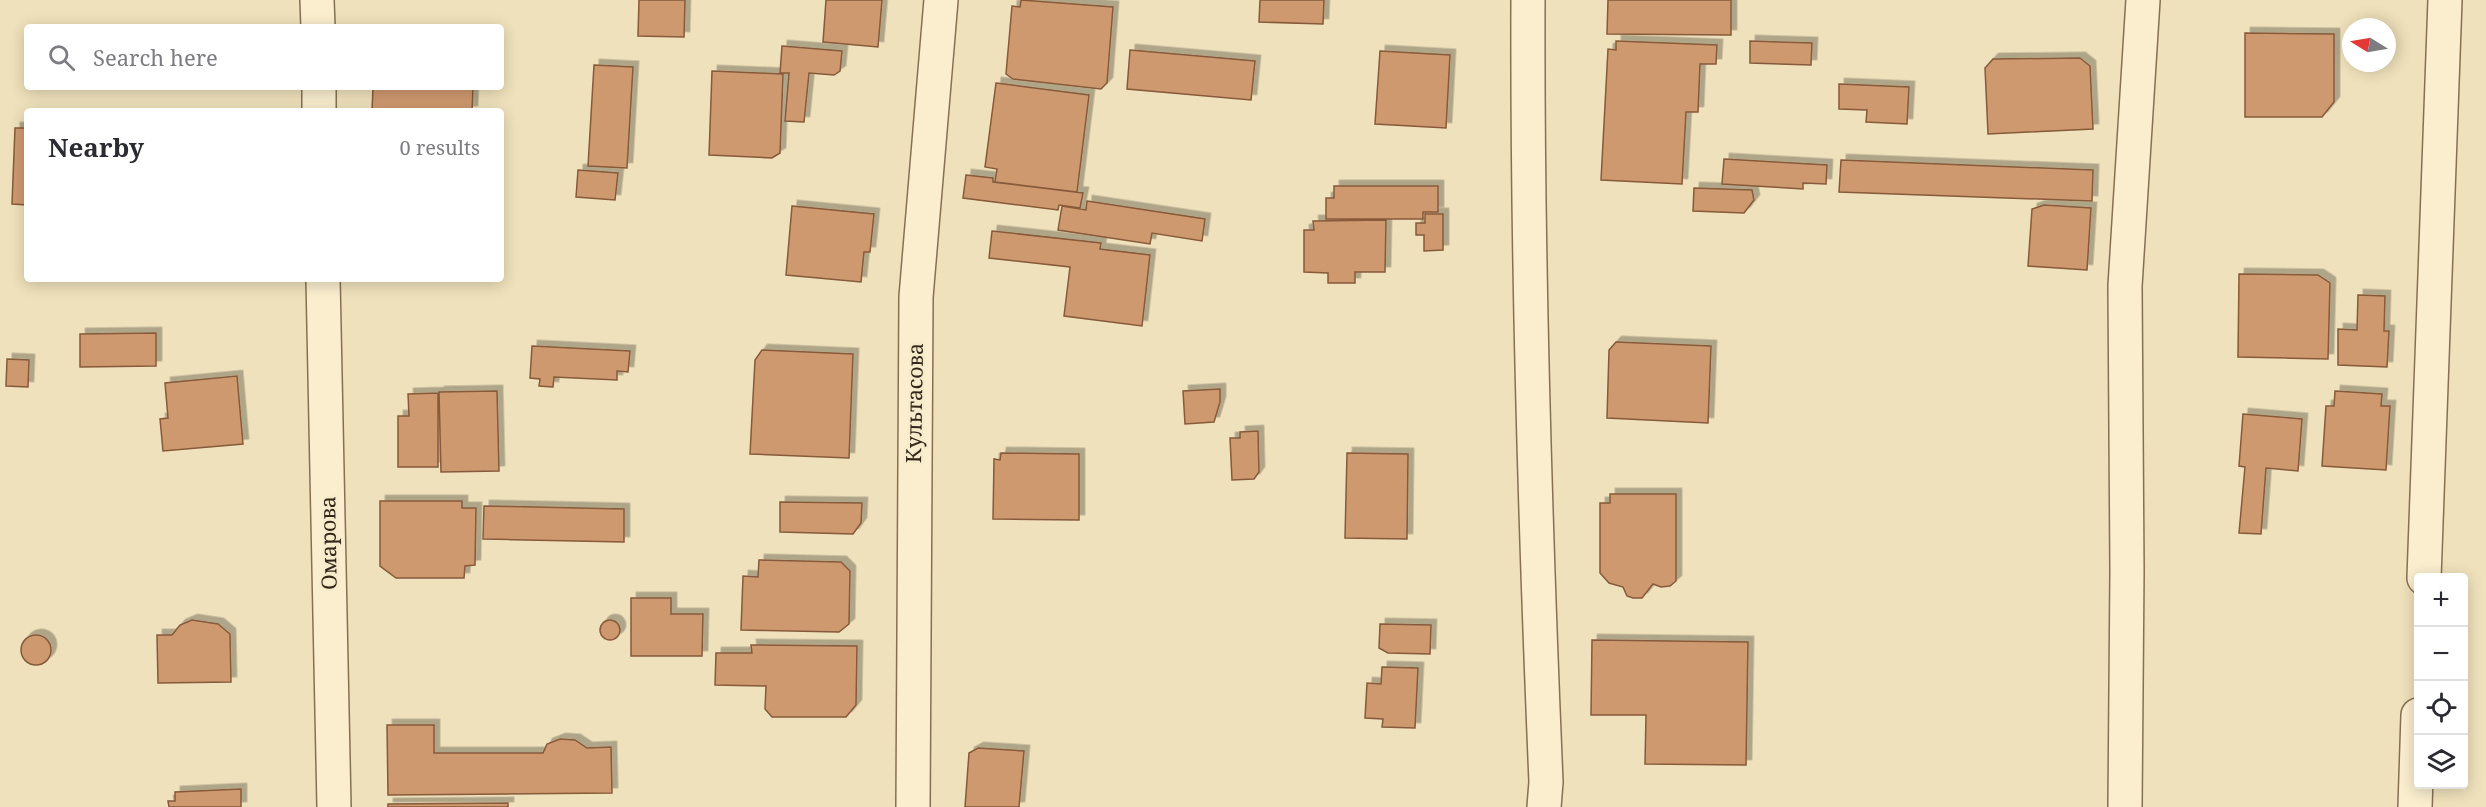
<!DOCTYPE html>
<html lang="en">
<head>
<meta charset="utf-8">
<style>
	body { margin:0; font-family:"Noto Serif",serif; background:#f2f2f3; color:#2b2b33 }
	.controls { position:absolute; right:18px; bottom:18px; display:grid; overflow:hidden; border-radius:6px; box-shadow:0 3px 15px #0003 }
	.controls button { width:54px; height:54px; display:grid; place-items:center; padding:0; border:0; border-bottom:2px solid #e1e1e2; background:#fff; color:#2b2b33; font:30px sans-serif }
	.compass { position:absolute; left:2342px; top:18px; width:54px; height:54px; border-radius:50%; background:#fff; box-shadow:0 3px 15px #0003; rotate:281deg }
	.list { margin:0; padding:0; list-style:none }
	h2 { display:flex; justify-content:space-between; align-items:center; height:78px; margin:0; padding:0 24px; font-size:26px }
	h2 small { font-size:20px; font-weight:400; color:#7c7c81 }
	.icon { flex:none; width:33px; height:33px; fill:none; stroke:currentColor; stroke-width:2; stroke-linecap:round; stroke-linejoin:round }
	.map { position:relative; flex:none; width:2486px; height:807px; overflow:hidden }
	.search { position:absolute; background:#fff; box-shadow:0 3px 15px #0003; left:24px; top:24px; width:480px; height:66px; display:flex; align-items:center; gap:15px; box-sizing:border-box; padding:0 21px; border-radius:6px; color:#7c7c81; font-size:22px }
	.panel { position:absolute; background:#fff; box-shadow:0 3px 15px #0003; left:24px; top:108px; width:480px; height:174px; border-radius:6px }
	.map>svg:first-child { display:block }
	.building { fill:#cf996f; stroke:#865a3a; stroke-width:1.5; filter:url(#shadow) }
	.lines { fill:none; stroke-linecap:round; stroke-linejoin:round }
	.street-casing { stroke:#867054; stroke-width:36 }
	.street { stroke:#faeece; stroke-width:33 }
	.labels { text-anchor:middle; stroke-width:5; stroke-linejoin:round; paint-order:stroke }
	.street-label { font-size:21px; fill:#34271a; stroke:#f6ebca }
</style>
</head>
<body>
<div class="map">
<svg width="2486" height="807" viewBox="0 0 2486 807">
	<defs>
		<filter id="shadow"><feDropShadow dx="5.5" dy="-5.5" stdDeviation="0" flood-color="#0004"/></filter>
	</defs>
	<rect width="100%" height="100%" fill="#efe1bb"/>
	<!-- building -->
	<path class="building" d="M639,0H685L684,37L638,36Z
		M826,0H882L878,47L823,42Z
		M1021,0L1113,7L1107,83L1101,89L1013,79L1006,74L1012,6L1020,7Z
		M1260,0H1324L1323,24L1259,22Z
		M1608,0H1731V35L1607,34Z
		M2245,33L2334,34V102L2322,117H2245Z
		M1616,41L1717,45L1716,64H1700L1698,112H1686L1682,184L1601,180L1608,49L1616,50Z
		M1750,41L1812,43L1811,65L1750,63Z
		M782,46L842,51L840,71L834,75L809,73L804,122L785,121L789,73H780Z
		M1130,50L1255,61L1251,100L1127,89Z
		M1380,51L1450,55L1446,128L1375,124Z
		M2080,58L2090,66L2093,129L1988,134L1985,68L1993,59Z
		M594,65L633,67L627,168L588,166Z
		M712,71L783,74L780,153L772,158L709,155Z
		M996,83L1089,95L1077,192L995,182L997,169L985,167Z
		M1839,84L1909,87L1907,124L1866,122L1867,110L1839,109Z
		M373,87H473L472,111H372Z
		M15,128H27V205L12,204Z
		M1724,159L1827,165L1826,184L1803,183V189L1722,184Z
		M1841,160L2093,170L2092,201L1839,192Z
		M578,170L618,173L615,200L576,197Z
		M966,175L993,178V182L1083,193L1080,208L1059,205L1058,210L963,198Z
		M1334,186H1438V212H1423V219H1326V198H1334Z
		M1694,188L1752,190L1754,200L1744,213L1693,211Z
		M1087,201L1205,219L1202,241L1152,233L1150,244L1058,230L1062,206L1086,210Z
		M2044,205L2091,208L2087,270L2028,266L2032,209Z
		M792,206L874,214L870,252H864L861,282L786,275Z
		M1425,214H1443V250L1424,251V235H1416V223H1425Z
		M1386,220L1385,272H1355V283H1328V273L1304,272V230H1314L1313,221Z
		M992,231L1101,243L1100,249L1150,255L1142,326L1064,316L1070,267L989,258Z
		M2239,274L2318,275L2330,283L2328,359L2238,357Z
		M2358,295L2385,296L2384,331H2389L2387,367L2338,365V329L2357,330Z
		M156,333V366L80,367V334Z
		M1616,342L1711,346L1708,423L1607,418L1609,350Z
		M532,346L630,351L628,372L617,371V380L554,377L553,387L539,386L540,379L530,378Z
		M762,350L853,354L849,458L750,454L755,360Z
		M7,359L29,360L28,387L6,386Z
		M237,376L243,444L163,451L160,419L168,418L165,383Z
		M1220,389V402L1214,422L1185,424L1183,391Z
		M497,391L499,471L441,472L439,392Z
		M2335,391L2382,394L2381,406H2390L2386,470L2322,466L2326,406H2334Z
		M438,393V467H398V416H409L408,394Z
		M2243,414L2302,419L2298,471L2266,468L2261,534L2239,533L2245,467L2239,466Z
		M1258,431L1259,472L1254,479L1232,480L1230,438H1240V432Z
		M1001,453L1079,454V520L993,519L994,459L1000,460Z
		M1347,453L1408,454L1407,539L1345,538Z
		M1610,494H1676V581L1670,586L1661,587L1653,584L1642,598H1633L1627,596L1623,587L1609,583L1600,573V503H1610Z
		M380,501H462V508H476L475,565L465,566L464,578H396L380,566Z
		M780,502L862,503L861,523L853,534L780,532Z
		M484,506L624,509V542L483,539Z
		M759,560L841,562L850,571L849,624L839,632L741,630L743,576L758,577Z
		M631,598H671V614H703L702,656H631Z
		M192,620L218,624L230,634L231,682L158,683L157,635H172L180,625Z
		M600 630a10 10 0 1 1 20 0a10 10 0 1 1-20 0Z
		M1380,624L1431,625L1430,654L1388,653L1379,648Z
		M21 650a15 15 0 1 1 30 0a15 15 0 1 1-30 0Z
		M1592,640L1748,642L1746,765L1645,764L1646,715H1591Z
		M751,645L857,646L856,705L846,717H772L765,709L766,686L715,685L716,653H752Z
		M1382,667L1418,668L1415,728L1382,727L1383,719L1365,718L1367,683L1381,684Z
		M387,725H434V753H543L547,744L560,739L575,740L587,748L611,747L612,793L388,795Z
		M978,748L1024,751L1019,807H965L969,753Z
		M241,789V807H169L168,801H175V792Z
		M508,803V807H388V804Z"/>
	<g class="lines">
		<defs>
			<path id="street" d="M317,0L318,27
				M1528,0C1527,261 1535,522 1546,782L1544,807
				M319,87V111
				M323,279L334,807
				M2424,578L2445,0
				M913,807L916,297L941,0
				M2125,807L2127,571L2125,286L2143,0
				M2415,807L2418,715"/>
		</defs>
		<!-- street casing -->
		<use href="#street" class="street-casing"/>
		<!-- street -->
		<use href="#street" class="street"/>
	</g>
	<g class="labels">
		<!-- street labels -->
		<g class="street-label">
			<text transform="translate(915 403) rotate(-89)" y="7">Культасова</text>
			<text transform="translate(329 543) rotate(-91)" y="7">Омарова</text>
		</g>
	</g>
</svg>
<div class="controls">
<button>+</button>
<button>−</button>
<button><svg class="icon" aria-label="locate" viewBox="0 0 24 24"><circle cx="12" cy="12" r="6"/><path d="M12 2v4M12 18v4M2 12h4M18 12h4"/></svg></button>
<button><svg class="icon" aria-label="layers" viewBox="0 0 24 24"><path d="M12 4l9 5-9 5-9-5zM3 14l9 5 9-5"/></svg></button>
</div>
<svg class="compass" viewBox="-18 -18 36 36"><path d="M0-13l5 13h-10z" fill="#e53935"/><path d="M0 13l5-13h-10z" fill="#7c7c81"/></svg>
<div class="search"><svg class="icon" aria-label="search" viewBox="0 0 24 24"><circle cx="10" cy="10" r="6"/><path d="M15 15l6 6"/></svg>Search here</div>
<section class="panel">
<h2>Nearby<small>0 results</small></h2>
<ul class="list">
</ul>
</section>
</div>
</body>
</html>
